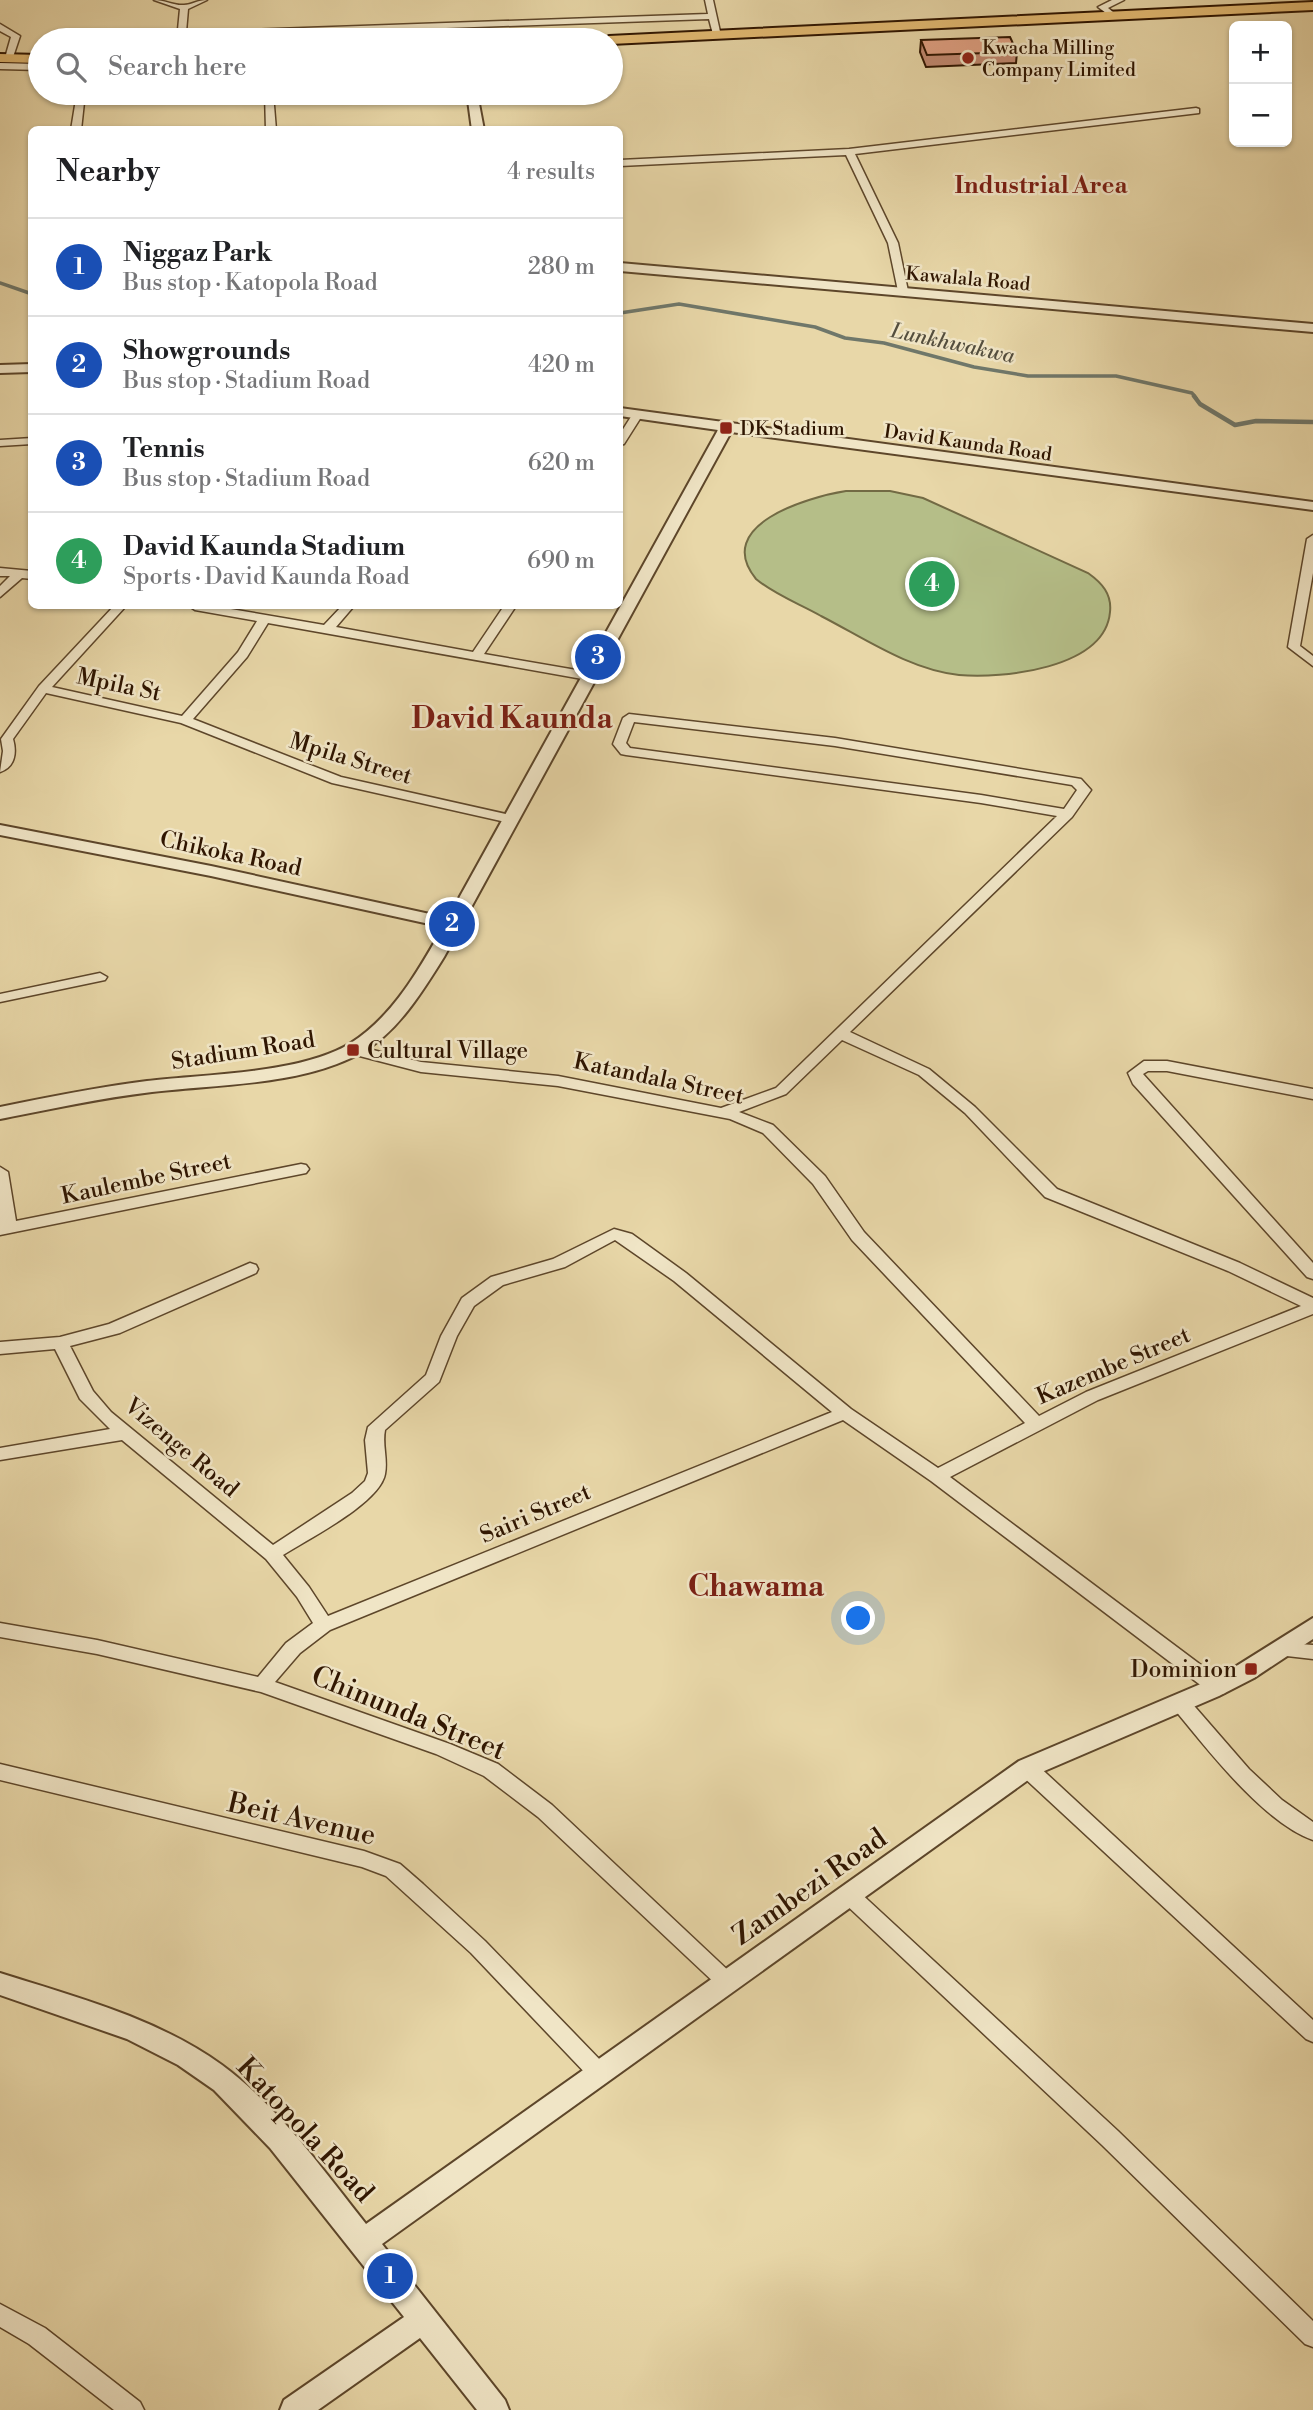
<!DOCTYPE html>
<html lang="en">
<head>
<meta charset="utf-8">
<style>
	body { margin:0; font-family:"Libre Bodoni",serif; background:#f2f2f2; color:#202124 }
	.controls { position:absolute; right:21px; top:21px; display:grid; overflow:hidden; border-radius:10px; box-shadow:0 2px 5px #0004 }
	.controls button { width:63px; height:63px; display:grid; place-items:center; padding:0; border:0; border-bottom:2px solid #e0e0e0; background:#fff; color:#202124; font:35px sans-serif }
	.you { position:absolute; left:859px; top:1619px; width:24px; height:24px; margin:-18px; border:5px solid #fff; border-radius:50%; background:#1a73e8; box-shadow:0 0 0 10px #1a73e833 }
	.badge { display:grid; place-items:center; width:46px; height:46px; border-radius:50%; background:#8f2418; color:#fff; font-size:23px; font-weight:700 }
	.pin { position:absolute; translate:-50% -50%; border:4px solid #fff; box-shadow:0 2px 7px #0006 }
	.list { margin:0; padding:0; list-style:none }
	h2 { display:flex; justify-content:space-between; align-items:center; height:91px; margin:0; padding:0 28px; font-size:30px }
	h2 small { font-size:23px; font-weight:400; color:#757577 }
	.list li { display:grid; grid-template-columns:46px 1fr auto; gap:21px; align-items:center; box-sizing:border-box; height:98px; padding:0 28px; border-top:2px solid #e0e0e0 }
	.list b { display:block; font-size:26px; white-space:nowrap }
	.list p { margin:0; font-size:23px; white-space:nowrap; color:#757577 }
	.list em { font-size:23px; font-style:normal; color:#757577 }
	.icon { flex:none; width:38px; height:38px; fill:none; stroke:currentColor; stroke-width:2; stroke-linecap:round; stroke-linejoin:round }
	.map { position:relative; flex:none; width:1313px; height:2410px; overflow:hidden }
	.search { position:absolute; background:#fff; box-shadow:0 2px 5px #0004; left:28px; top:28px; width:595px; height:77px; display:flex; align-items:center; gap:18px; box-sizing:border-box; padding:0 24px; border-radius:38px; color:#757577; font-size:26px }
	.panel { position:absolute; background:#fff; box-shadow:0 2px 5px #0004; left:28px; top:126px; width:595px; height:483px; border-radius:10px }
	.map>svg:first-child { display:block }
	.green { fill:#b5be88; stroke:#726a44; stroke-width:2 }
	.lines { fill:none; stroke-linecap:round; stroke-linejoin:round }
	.stream-far1 { stroke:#6f776a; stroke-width:3.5 }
	.stream { stroke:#6f776a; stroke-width:4.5 }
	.minor-casing { stroke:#5d462a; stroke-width:3 }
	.tertiary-casing { stroke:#5d462a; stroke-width:4 }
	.trunk-casing { stroke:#2f1500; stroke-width:4 }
	.minor { fill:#f0e5c6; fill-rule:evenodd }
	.tertiary { fill:#f0e5c6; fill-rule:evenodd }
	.trunk { fill:#e4bc74; fill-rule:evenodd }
	.wall { fill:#c28a72; stroke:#2f1500; stroke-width:2 }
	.building { fill:#e1a184; stroke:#2f1500; stroke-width:2 }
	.poi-dot { fill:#8f2418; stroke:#f0e5c6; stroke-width:2.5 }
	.labels { text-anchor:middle; stroke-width:5; stroke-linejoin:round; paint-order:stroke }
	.far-poi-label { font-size:19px; fill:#2f1500; stroke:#f0e5c6; text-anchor:start }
	.far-street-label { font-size:19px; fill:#2f1500; stroke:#f0e5c6 }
	.far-water-label { font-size:21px; font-style:italic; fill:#544e3e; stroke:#f0e5c6 }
	.street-label { font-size:23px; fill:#2f1500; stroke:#f0e5c6 }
	.poi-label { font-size:23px; fill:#2f1500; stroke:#f0e5c6; text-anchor:start }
	.far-district-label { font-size:24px; font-weight:bold; fill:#7a1f14; stroke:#f0e5c6 }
	.near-street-label { font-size:28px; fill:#2f1500; stroke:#f0e5c6 }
	.district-label { font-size:30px; font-weight:bold; fill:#7a1f14; stroke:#f0e5c6 }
</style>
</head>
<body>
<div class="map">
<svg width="1313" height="2410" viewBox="0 0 1313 2410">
	<rect width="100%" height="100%" fill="#e8d7a8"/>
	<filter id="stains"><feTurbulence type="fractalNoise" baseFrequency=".00286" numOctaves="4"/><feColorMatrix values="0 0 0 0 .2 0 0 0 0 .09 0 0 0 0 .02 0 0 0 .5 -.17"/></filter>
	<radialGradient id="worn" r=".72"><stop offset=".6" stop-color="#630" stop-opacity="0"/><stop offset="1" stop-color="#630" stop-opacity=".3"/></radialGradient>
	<!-- green -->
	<path class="green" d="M846,491H890L923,498L1088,573C1102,583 1112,594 1110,612C1105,669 1001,679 959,675C910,670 864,638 821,616C800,604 775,595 756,579C712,525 808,497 846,491Z"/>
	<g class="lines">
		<!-- stream-far1 -->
		<path class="stream-far1" d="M0,283L32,294
			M620,313L679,304L815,327L845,338L884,343L974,367L1028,376H1116L1192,393L1196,398"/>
		<!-- stream -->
		<path class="stream" d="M1194,396L1200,404L1235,425L1256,421L1313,422"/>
		<defs>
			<path id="minor" d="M154,0C164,0 175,6 184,5C191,5 198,0 207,0L188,9L186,32L708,14L705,0H713L721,36L714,38L709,19L186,37L185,40H177L180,9Z
				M1112,0H1124L1108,8L1118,16L1114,19L1098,7Z
				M0,24L20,36L12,60L5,58L11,37L0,31Z
				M0,63L40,64V70L0,69Z
				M77,93H85L81,130H71Z
				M265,93H273L276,130H266Z
				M1196,108L1199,109V113L855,154L898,243L908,291L903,294L898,291L888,243L846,155L620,166V160L849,149Z
				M634,412L643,414L624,444L620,445V434Z
				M32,438V444L0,446V440Z
				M1313,535V573L1300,646L1313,656V666L1288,647L1307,539Z
				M0,568L32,571V579L22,578L0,597V586L10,576H0Z
				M114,606H126L52,687L182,716L238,652L257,621L195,610L189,606H213L324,625L342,606H354L336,627L473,652L504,606H516L484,654L588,672L594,676L588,680L268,623L247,657L193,719L341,777L515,816V822L510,823L332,783L181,723L46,693L13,739C17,753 15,767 0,772L3,751L1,739L39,686Z
				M629,714L835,738L1081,779L1091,790L1072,817L850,1032L929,1069L975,1107L1057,1189L1240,1263L1313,1298V1314L1098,1400L950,1477L1225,1683L1227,1688L1225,1693L1218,1695L1211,1693L931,1481L843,1420L330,1630L300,1653L275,1682L450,1744L498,1764L552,1805L733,1975L736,1981L733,1987L726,1990L719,1987L538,1817L484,1776L436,1754L261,1692L97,1654L0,1637V1623L97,1640L258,1677L286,1643L313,1623L297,1597L266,1559L122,1440L0,1460V1448L110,1429L80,1399L55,1349L0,1354V1342L60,1337L109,1324L250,1263L256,1265L258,1269L256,1273L120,1333L70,1346L93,1391L111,1412L273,1545L352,1493L365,1481L368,1473L365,1440L368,1427L426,1375L441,1336L462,1298L491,1277L553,1259L614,1229L632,1234L686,1273L851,1409L938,1468L1025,1423L852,1240L813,1184L763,1133L730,1119L558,1086L421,1072L348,1053L346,1050L353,1045L421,1062L558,1076L721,1108L776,1088L1057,816L981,803L626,755L621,754L613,744L623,718ZM634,722L835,746L1072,785L1077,790L1064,809L981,795L630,748L626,743ZM842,1040L919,1075L965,1113L1045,1197L1228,1271L1301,1306L1086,1392L1039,1416L864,1232L825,1176L773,1125L739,1112L786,1094ZM615,1240L674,1281L832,1412L328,1616L309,1587L283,1555C308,1539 380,1503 385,1474C388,1459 382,1445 385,1430L439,1382L457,1336L474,1306L503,1285L565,1267Z
				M100,973L107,977L105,980L0,1002V994Z
				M1144,1061H1167L1313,1089V1099L1167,1071H1148L1143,1074L1313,1263V1279L1307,1277L1133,1084L1128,1073Z
				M301,1164L306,1165L309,1169L306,1173L0,1235V1167L8,1172L16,1221Z
				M1285,1643L1313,1645V1659L1278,1655L1276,1650L1278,1645Z
				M1182,1698L1189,1700L1249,1769L1282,1800L1313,1822V1840C1264,1823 1208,1750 1175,1710L1173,1705L1175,1700Z
				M1027,1760L1034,1762L1313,2020V2042L1306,2039L1020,1774L1017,1768L1020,1762Z
				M0,1764L364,1851L400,1864L423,1884L485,1941L604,2064L608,2071L604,2078L597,2080L590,2078L471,1953L386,1876L362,1867L0,1780Z
				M849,1887L856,1889L1118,2131L1313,2321V2347L1305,2344L1102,2145L842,1901L839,1895L842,1889Z
				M0,2304L45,2328L140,2402L144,2410H114L29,2344L0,2327Z"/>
			<path id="tertiary" d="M467,93H477L484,130H472Z
				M620,263L1313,324V332L620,271Z
				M32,364V372L0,373V365Z
				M620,408L1313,502V510L731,432L444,957C422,992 398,1032 361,1053C300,1086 219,1084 152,1092C101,1098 51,1109 0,1119V1107C49,1097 98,1087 147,1081C206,1074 301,1074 351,1043C393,1016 419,970 443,927L211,876L0,835V825L211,866L448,918L718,430L620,416Z
				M1313,1618V1639L1254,1678L1219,1696L1035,1775L382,2244L505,2400L509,2410H477L420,2338L318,2410H280L284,2400L404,2317L270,2148L214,2090L178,2065L127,2039L0,1995V1973C76,1997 157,2018 222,2065C278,2106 323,2170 366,2224L1019,1761L1203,1683L1238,1665Z"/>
			<path id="trunk" d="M1313,2V10L611,44V40H602L609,36Z
				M0,54L40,55V63L0,62Z"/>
		</defs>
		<!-- minor casing -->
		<use href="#minor" class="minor-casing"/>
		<!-- tertiary casing -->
		<use href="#tertiary" class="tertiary-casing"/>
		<!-- trunk casing -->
		<use href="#trunk" class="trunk-casing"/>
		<!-- minor -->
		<use href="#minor" class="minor"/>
		<!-- tertiary -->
		<use href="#tertiary" class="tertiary"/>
		<!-- trunk -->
		<use href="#trunk" class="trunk"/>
	</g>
	<!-- wall -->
	<path class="wall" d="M921,40L1017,52L1016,63L926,67L920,52Z"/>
	<!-- building -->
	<path class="building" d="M1010,37L1017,52L927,55L921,40Z"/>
	<!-- markers -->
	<g class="poi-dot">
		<circle cx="968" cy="58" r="7"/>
		<rect x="719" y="421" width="14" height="14" rx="3.5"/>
		<rect x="346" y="1043" width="14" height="14" rx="3.5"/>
		<rect x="1244" y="1662" width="14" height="14" rx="3.5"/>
	</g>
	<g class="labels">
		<!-- far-poi labels -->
		<g class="far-poi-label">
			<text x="982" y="54">Kwacha Milling<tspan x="982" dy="22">Company Limited</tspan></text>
			<text x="740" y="435">DK Stadium</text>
		</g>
		<!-- far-street labels -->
		<g class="far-street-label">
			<text transform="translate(968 278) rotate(5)" y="7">Kawalala Road</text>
			<text transform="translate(968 442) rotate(8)" y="7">David Kaunda Road</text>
		</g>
		<!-- far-water labels -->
		<g class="far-water-label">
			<text transform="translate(953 343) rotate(12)" y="7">Lunkhwakwa</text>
		</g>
		<!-- street labels -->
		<g class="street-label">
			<text transform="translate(119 684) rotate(12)" y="8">Mpila St</text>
			<text transform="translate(351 758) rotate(17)" y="8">Mpila Street</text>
			<text transform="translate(231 853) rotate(12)" y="8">Chikoka Road</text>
			<text transform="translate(243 1050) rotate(-9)" y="8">Stadium Road</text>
			<text transform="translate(659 1078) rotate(12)" y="8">Katandala Street</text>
			<text transform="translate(146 1178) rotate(-12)" y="8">Kaulembe Street</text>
			<text transform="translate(1113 1365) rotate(-23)" y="8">Kazembe Street</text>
			<text transform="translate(182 1447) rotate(40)" y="8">Vizenge Road</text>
			<text transform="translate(535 1513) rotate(-23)" y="8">Sairi Street</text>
		</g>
		<!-- poi labels -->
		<g class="poi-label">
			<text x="367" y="1058">Cultural Village</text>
			<text x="1237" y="1677" text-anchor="end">Dominion</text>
		</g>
		<!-- far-district labels -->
		<g class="far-district-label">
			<text x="1041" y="193">Industrial Area</text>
		</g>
		<!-- near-street labels -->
		<g class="near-street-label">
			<text transform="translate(409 1712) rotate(22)" y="10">Chinunda Street</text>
			<text transform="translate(302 1818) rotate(13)" y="10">Beit Avenue</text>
			<text transform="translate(809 1886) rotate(-35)" y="10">Zambezi Road</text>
			<text transform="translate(306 2129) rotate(47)" y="10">Katopola Road</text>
		</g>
		<!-- district labels -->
		<g class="district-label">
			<text x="512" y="728">David Kaunda</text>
			<text x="756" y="1596">Chawama</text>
		</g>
	</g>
	<rect width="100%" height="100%" filter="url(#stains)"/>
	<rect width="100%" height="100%" fill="url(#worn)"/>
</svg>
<div class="controls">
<button>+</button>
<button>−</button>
</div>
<div class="you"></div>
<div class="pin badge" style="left:390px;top:2276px;background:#1a4fb4">1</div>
<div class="pin badge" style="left:452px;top:924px;background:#1a4fb4">2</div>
<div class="pin badge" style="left:598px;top:657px;background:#1a4fb4">3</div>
<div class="pin badge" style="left:932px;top:584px;background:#2e9e5b">4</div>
<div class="search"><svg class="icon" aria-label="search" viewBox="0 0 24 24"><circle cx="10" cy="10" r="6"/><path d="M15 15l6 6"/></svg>Search here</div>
<section class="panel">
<h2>Nearby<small>4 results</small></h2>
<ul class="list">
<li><span class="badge" style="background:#1a4fb4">1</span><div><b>Niggaz Park</b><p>Bus stop · Katopola Road</p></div><em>280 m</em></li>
<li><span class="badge" style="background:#1a4fb4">2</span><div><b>Showgrounds</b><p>Bus stop · Stadium Road</p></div><em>420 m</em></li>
<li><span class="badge" style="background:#1a4fb4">3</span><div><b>Tennis</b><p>Bus stop · Stadium Road</p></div><em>620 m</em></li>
<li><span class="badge" style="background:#2e9e5b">4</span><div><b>David Kaunda Stadium</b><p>Sports · David Kaunda Road</p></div><em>690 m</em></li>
</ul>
</section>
</div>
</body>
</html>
